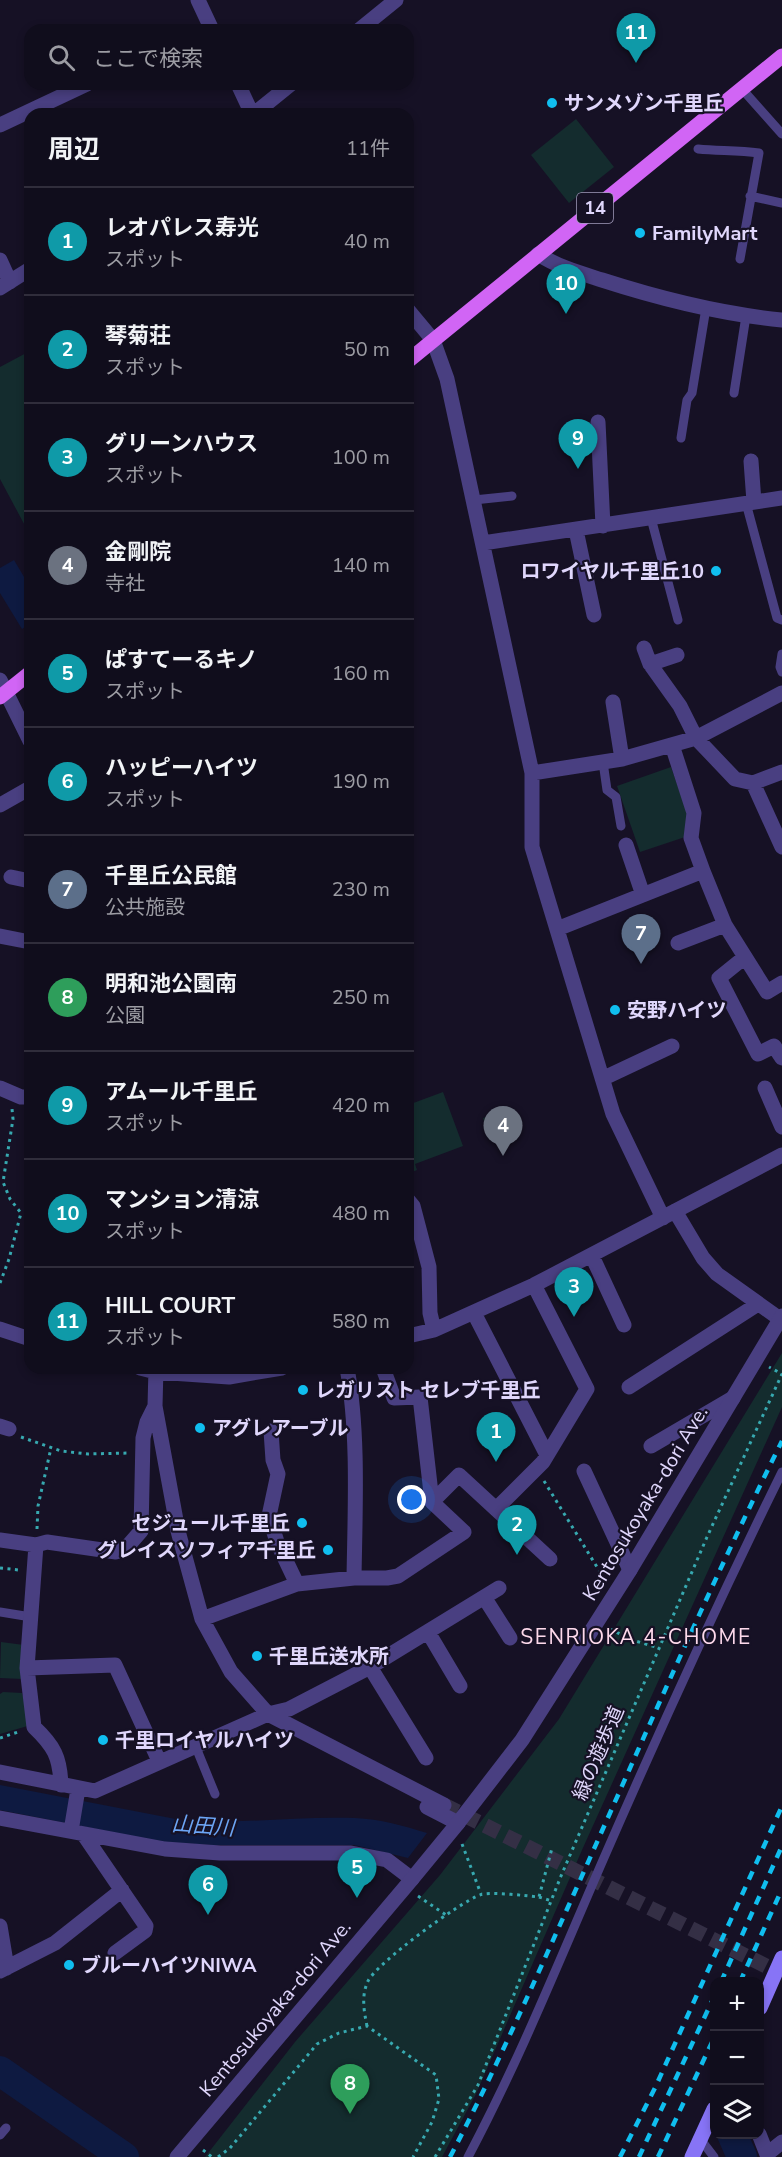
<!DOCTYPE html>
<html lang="ja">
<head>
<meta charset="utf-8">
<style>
	body { margin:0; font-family:"Nunito Sans","Noto Sans JP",sans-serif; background:#191625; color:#f1f3f6 }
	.controls { position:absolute; right:18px; bottom:18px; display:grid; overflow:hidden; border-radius:12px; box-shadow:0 3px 9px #0003 }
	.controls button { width:54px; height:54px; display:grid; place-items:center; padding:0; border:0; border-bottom:2px solid #302d3b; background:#100d1c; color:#f1f3f6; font:30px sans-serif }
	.you { position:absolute; left:412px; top:1500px; width:21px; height:21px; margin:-15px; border:4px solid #fff; border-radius:50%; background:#1a73e8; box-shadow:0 0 0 9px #1a73e833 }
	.badge { display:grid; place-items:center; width:39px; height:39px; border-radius:50%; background:#d93025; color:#fff; font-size:20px; font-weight:700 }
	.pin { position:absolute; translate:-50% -50px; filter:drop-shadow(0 2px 3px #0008) }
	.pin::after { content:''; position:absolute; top:32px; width:21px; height:18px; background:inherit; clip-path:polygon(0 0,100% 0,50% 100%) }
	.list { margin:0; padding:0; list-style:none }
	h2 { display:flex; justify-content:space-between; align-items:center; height:78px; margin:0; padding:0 24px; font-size:26px }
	h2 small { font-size:20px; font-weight:400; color:#9c9ca3 }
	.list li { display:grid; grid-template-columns:39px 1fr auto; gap:18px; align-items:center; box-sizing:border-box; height:108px; padding:0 24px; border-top:2px solid #302d3b }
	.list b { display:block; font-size:22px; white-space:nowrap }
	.list p { margin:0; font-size:20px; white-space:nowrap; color:#9c9ca3 }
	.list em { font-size:20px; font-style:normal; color:#9c9ca3 }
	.icon { flex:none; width:33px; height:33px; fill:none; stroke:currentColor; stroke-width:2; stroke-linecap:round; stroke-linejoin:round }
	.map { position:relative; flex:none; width:782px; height:2157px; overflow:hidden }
	.search { position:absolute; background:#100d1c; box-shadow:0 3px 9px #0003; left:24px; top:24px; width:390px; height:66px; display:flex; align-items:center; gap:15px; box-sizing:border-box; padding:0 21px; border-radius:18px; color:#9c9ca3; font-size:22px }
	.panel { position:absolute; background:#100d1c; box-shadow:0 3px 9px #0003; left:24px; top:108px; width:390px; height:1266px; border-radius:18px }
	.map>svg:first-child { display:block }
	.green { fill:#142c2e }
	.water { fill:#0e1a41 }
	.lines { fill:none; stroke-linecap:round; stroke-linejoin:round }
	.river { stroke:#0e1a41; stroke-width:30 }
	.minor-tunnel { stroke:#342f45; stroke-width:15; stroke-dasharray:15 8; stroke-linecap:butt }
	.path { stroke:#37a9b0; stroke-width:3; stroke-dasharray:3 4.5; stroke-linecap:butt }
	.service { stroke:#493f81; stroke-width:9 }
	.minor { stroke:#493f81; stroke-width:15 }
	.tertiary { stroke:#493f81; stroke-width:15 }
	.secondary { stroke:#8774f6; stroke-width:15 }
	.primary { stroke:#d165f5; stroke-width:15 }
	.rail { stroke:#10beef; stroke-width:4.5; stroke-dasharray:9 8; stroke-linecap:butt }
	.poi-dot { fill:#10beef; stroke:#161125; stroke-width:2 }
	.labels { text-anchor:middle; stroke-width:4.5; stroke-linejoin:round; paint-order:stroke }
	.shield { fill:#161125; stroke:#a39cbc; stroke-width:1.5 }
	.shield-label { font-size:18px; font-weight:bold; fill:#e0d7fc }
	.poi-label { font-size:20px; font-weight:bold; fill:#e0d7fc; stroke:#161125; text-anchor:start }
	.street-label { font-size:20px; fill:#e0d7fc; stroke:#161125 }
	.neighbourhood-label { font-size:21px; letter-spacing:1.5px; fill:#fdd9eb; stroke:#161125 }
	.water-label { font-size:21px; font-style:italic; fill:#6ca5f5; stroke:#161125 }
</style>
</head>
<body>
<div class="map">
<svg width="782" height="2157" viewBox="0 0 782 2157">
	<rect width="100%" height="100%" fill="#161125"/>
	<!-- green -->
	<path class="green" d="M576,119L614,167L569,203L531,155Z
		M30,351V535L0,479V367Z
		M671,767L689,818L685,837L640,852L617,786Z
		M443,1092L463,1146L415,1164L417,1170L410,1173L408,1167V1105Z
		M505,1111L511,1128L488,1135L483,1118Z
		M782,1353V1407L582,1850L476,2094L442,2157H205L295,2042L440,1875L559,1719Z
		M1,1642L24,1645L23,1679L0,1678Z
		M3,1692L22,1693L31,1725L0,1734V1694Z"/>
	<!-- water -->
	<path class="water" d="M14,560L30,587V624L22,629L0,593V568Z
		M0,1785L186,1821C242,1824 299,1816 355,1818C380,1819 404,1826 427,1833L408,1858L354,1845H212L162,1842L0,1810Z"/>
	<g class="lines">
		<!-- river -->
		<path class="river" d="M0,2071L124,2157
			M732,2134L742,2157"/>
		<!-- minor-tunnel -->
		<path class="minor-tunnel" d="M444,1805L776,1971"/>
		<!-- path -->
		<path class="path" d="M0,1283L9,1259L21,1213L10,1199L3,1182L13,1119L12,1109
			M21,1437L61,1451L88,1454L129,1453
			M544,1481L605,1580
			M37,1529L38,1506L51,1448
			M0,1568L19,1570
			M610,1629L632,1640L659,1648
			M0,1738L21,1731
			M462,1844L481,1894
			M418,1896L446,1915
			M539,1897L552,1901
			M367,2026C364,2011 361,1996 368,1981C377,1963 460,1902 480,1895C489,1891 527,1896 539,1897L552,1848
			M203,2150L212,2157
			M218,2157L230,2148L317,2044L339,2033L367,2026L436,2075L439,2099L432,2122L413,2157
			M435,2157L478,2085L561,1876L707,1537L782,1374L769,1367"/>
		<!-- service -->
		<path class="service" d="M742,89L782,134
			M698,149C719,151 738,150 759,153L740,259
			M750,196L782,203
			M734,393L746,316
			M681,438L687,400L692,393L706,308
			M474,500L512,496
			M746,503L777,618L782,620
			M651,518L678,620
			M782,654L780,667L782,672
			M603,762L607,790L616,797L621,826
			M0,1612L31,1617
			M195,1745L215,1794
			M0,2135L6,2128
			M701,2140L714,2157
			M468,2157C519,2061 560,1959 603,1860C660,1729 719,1600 782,1472"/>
		<!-- minor -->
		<path class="minor" d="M198,0L212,30
			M359,30L396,0
			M238,84L252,114
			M254,114L291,84
			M0,125L87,84
			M538,254C558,267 580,273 602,280C661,299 721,314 782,320
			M0,260L10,282
			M0,288L30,269
			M408,310L433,340L447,379L532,773V847L613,1114L663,1218
			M598,422L603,526
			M751,461L754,502
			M576,530L594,615
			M483,543L782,498
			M644,648L650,664L680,706L696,738L735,779L753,783L782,772
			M650,664L677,655
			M0,680L30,741
			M613,702L622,759
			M672,745L694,813L691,838L703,871L725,925L767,992L782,983
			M532,773L622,759L696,738L782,693
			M753,783L782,847
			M0,805L30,788
			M626,845L643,895
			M11,877L30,881
			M557,929L703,871
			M0,936L30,942
			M678,943L725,925
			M745,957L719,978L758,1054L774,1046L782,1058
			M604,1078L672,1046
			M0,1088L21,1097H30
			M765,1088L782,1127
			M408,1200L413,1206L429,1267L430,1313L434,1330
			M675,1211L703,1258L717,1274L780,1319
			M592,1256L624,1325
			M474,1313L547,1455
			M0,1329L30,1339
			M408,1336L434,1330L534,1285L782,1155
			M140,1368L156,1372L229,1377L282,1368
			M156,1368L155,1406L178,1531L202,1619L231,1672L268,1714L444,1805
			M347,1368C359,1433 355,1511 354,1578
			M629,1387L758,1304
			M0,1426L9,1429
			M271,1431L273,1460L278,1474L269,1516L277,1542L297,1584
			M651,1446L733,1398
			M584,1471L630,1570
			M432,1502L459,1475L550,1559
			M496,1509L543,1462L587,1389L534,1285
			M0,1540L36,1545L47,1542L116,1552L127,1547L141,1531L143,1438L147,1422L155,1406
			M36,1545L27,1668L34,1727C54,1746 60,1757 61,1785
			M484,1597L510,1638
			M202,1619L297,1584L354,1578H387L398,1576L464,1532L432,1502L420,1397L394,1398L383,1368
			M428,1632L460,1686
			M370,1667L426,1758
			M27,1668L115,1665L159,1761
			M0,1772L95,1791L268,1714L289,1709L370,1667L499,1588
			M427,1807L458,1823
			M0,1818L165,1849L220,1853H351L387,1860L412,1879
			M71,1831L78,1789
			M84,1835L146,1926L145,1931L115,1953
			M0,1926L7,1968
			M0,1971L55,1943L122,1890
			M759,2134L768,2157
			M767,2154L782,2142"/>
		<!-- tertiary -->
		<path class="tertiary" d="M177,2157L412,1879L458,1823L522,1740L630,1570L782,1316"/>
		<!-- secondary -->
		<path class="secondary" d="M760,2008L782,1958
			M692,2157L714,2109"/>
		<!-- primary -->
		<path class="primary" d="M408,361L782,56
			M0,697L30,673"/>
		<!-- rail -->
		<path class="rail" d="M721,1982L782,1846
			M740,1982L782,1889
			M450,2157C493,2075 530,1991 568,1907C638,1751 706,1594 782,1441
			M620,2157L655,2088L782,1806
			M639,2157L714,1997
			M658,2157L714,2038"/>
	</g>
	<!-- markers -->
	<g class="poi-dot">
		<circle cx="552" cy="103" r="6"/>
		<circle cx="640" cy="233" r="6"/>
		<circle cx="716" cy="571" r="6"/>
		<circle cx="615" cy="1010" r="6"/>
		<circle cx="303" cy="1390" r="6"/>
		<circle cx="200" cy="1428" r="6"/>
		<circle cx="302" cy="1523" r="6"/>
		<circle cx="328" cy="1550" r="6"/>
		<circle cx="257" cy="1656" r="6"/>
		<circle cx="103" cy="1740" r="6"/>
		<circle cx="69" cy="1965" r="6"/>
	</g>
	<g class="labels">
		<!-- shield labels -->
		<rect class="shield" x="577" y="193" width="36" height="30" rx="4.5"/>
		<g class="shield-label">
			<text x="595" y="214">14</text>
		</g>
		<!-- poi labels -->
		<g class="poi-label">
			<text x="564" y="110">サンメゾン千里丘</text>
			<text x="652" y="240">FamilyMart</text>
			<text x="704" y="578" text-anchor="end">ロワイヤル千里丘10</text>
			<text x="627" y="1017">安野ハイツ</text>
			<text x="315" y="1397">レガリスト セレブ千里丘</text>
			<text x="212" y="1435">アグレアーブル</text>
			<text x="290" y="1530" text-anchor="end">セジュール千里丘</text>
			<text x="316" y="1557" text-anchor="end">グレイスソフィア千里丘</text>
			<text x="269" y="1663">千里丘送水所</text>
			<text x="115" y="1747">千里ロイヤルハイツ</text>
			<text x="81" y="1972">ブルーハイツNIWA</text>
		</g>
		<!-- street labels -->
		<g class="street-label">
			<text transform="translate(645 1503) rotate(-59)" y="7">Kentosukoyaka-dori Ave.</text>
			<text transform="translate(598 1753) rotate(-67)" y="7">緑の遊歩道</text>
			<text transform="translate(275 2008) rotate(-50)" y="7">Kentosukoyaka-dori Ave.</text>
		</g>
		<!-- neighbourhood labels -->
		<g class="neighbourhood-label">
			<text x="636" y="1644">SENRIOKA 4-CHOME</text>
		</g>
		<!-- water labels -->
		<g class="water-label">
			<text transform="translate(203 1826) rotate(4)" y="7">山田川</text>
		</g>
	</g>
</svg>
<div class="controls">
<button>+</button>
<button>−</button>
<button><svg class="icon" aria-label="layers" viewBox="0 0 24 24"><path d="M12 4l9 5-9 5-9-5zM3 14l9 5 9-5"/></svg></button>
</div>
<div class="you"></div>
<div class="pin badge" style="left:496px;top:1462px;background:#0f9aa8">1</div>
<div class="pin badge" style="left:517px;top:1555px;background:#0f9aa8">2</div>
<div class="pin badge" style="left:574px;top:1317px;background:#0f9aa8">3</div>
<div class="pin badge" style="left:503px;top:1156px;background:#6b7280">4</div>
<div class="pin badge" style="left:357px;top:1898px;background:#0f9aa8">5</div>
<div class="pin badge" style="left:208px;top:1915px;background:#0f9aa8">6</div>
<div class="pin badge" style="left:641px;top:964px;background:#5c6f8a">7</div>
<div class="pin badge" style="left:350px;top:2114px;background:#2e9e5b">8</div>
<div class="pin badge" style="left:578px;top:469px;background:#0f9aa8">9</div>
<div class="pin badge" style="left:566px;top:314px;background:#0f9aa8">10</div>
<div class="pin badge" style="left:636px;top:63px;background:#0f9aa8">11</div>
<div class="search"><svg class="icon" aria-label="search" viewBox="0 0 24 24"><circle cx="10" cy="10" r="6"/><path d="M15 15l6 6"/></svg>ここで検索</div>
<section class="panel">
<h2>周辺<small>11件</small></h2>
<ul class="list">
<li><span class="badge" style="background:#0f9aa8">1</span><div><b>レオパレス寿光</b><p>スポット</p></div><em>40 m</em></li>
<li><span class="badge" style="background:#0f9aa8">2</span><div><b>琴菊荘</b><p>スポット</p></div><em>50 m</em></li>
<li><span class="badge" style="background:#0f9aa8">3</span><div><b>グリーンハウス</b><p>スポット</p></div><em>100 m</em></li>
<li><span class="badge" style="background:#6b7280">4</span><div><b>金剛院</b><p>寺社</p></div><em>140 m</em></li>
<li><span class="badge" style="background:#0f9aa8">5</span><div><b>ぱすてーるキノ</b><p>スポット</p></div><em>160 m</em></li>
<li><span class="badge" style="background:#0f9aa8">6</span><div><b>ハッピーハイツ</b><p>スポット</p></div><em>190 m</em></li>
<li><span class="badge" style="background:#5c6f8a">7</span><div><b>千里丘公民館</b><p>公共施設</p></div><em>230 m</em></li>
<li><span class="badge" style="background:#2e9e5b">8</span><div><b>明和池公園南</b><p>公園</p></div><em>250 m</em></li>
<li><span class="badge" style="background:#0f9aa8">9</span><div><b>アムール千里丘</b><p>スポット</p></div><em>420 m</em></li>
<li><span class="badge" style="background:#0f9aa8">10</span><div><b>マンション清涼</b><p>スポット</p></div><em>480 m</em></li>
<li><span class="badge" style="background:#0f9aa8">11</span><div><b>HILL COURT</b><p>スポット</p></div><em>580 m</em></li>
</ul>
</section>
</div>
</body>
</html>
